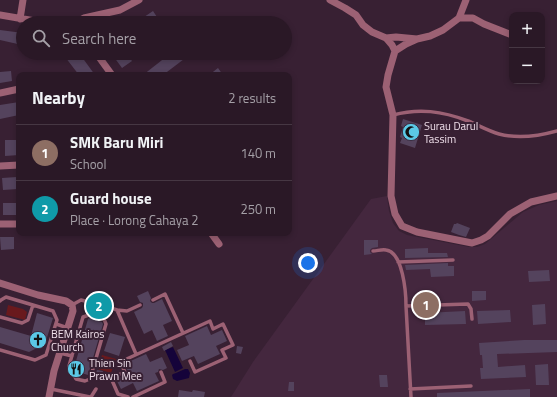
<!DOCTYPE html>
<html lang="en">
<head>
<meta charset="utf-8">
<style>
	body { margin:0; font-family:"Titillium Web",sans-serif; background:#32212e; color:#f1f3f6 }
	.controls { position:absolute; right:12px; top:12px; display:grid; overflow:hidden; border-radius:8px; box-shadow:0 2px 6px #0003 }
	.controls button { width:36px; height:36px; display:grid; place-items:center; padding:0; border:0; border-bottom:1px solid #463743; background:#2a1826; color:#f1f3f6; font:20px sans-serif }
	.you { position:absolute; left:308px; top:263px; width:14px; height:14px; margin:-10px; border:3px solid #fff; border-radius:50%; background:#1a73e8; box-shadow:0 0 0 6px #1a73e833 }
	.badge { display:grid; place-items:center; width:26px; height:26px; border-radius:50%; background:#5bc8e6; color:#fff; font-size:13px; font-weight:700 }
	.pin { position:absolute; translate:-50% -50%; border:2px solid #fff; box-shadow:0 1px 4px #0006 }
	.list { margin:0; padding:0; list-style:none }
	h2 { display:flex; justify-content:space-between; align-items:center; height:52px; margin:0; padding:0 16px; font-size:17px }
	h2 small { font-size:13px; font-weight:400; color:#a5a0a7 }
	.list li { display:grid; grid-template-columns:26px 1fr auto; gap:12px; align-items:center; box-sizing:border-box; height:56px; padding:0 16px; border-top:1px solid #463743 }
	.list b { display:block; font-size:15px; white-space:nowrap }
	.list p { margin:0; font-size:13px; white-space:nowrap; color:#a5a0a7 }
	.list em { font-size:13px; font-style:normal; color:#a5a0a7 }
	.icon { flex:none; width:22px; height:22px; fill:none; stroke:currentColor; stroke-width:2; stroke-linecap:round; stroke-linejoin:round }
	.map { position:relative; flex:none; width:557px; height:397px; overflow:hidden }
	.search { position:absolute; background:#2a1826; box-shadow:0 2px 6px #0003; left:16px; top:16px; width:276px; height:44px; display:flex; align-items:center; gap:10px; box-sizing:border-box; padding:0 14px; border-radius:22px; color:#a5a0a7; font-size:15px }
	.panel { position:absolute; background:#2a1826; box-shadow:0 2px 6px #0003; left:16px; top:72px; width:276px; height:164px; border-radius:8px }
	.map>svg:first-child { display:block }
	.built { fill:#44273e }
	.green { fill:#69191d }
	.water { fill:#15033a }
	.building { fill:#54435d }
	.lines { fill:none; stroke-linecap:round; stroke-linejoin:round }
	.service { stroke:#9c6174; stroke-width:3.5 }
	.minor { stroke:#9c6174; stroke-width:7 }
	.labels { text-anchor:middle; stroke-width:4; stroke-linejoin:round; paint-order:stroke }
	.poi-label { font-size:11px; fill:#f0e0eb; stroke:#382033; text-anchor:start }
</style>
</head>
<body>
<div class="map">
<svg width="557" height="397" viewBox="0 0 557 397">
	<rect width="100%" height="100%" fill="#382033"/>
	<!-- built -->
	<path class="built" d="M387,196L389,211L393,223L399,231L407,235L469,247H477L485,244L523,212L539,205L557,201V397H231L253,362L371,199Z"/>
	<!-- green -->
	<path class="green" d="M8,305L23,309L27,312L25,320L6,315Z
		M102,355L116,359L111,373L98,369Z"/>
	<!-- water -->
	<path class="water" d="M173,347L183,368L175,372L165,350Z
		M185,369H188L190,373L189,378L177,381L173,379L172,375L173,374L176,373Z"/>
	<!-- building -->
	<path class="building" d="M153,11L159,20L156,23H135Z
		M0,30L23,33L22,45L0,40Z
		M62,53H79L95,75H79Z
		M111,53H126L132,61L122,68Z
		M171,53H192L163,75H143Z
		M218,68L223,75H209Z
		M11,71L12,81L0,83V72Z
		M19,102V115L0,119V105Z
		M403,119L422,125L415,148L400,143L402,138L400,137L403,127L401,126Z
		M5,140H19V155L5,156Z
		M17,177L18,189L3,190L2,178Z
		M3,203H17L18,215H3Z
		M457,223L470,228L466,237L459,235L451,232L454,224H456Z
		M0,237H14V249L1,250Z
		M364,240H378V247L372,248L370,250V252L372,254L364,255Z
		M428,248V253H447L448,257L405,258V249Z
		M448,263V266H454V276L431,277L430,269L406,270L405,265Z
		M549,270L550,281L529,282L528,271Z
		M148,291L151,298L150,301L152,303H154L162,299L172,321L163,325L168,336L157,341L152,330L144,334L134,312L142,308L143,306V303L140,302L137,296Z
		M472,291H486V300L472,301Z
		M97,302L102,303L101,309L96,308Z
		M545,304L546,324L533,325L532,305Z
		M510,310L511,322L478,324L477,311Z
		M465,311L466,324L425,325V313Z
		M37,313L53,318L45,344L29,352L0,343V327L31,336Z
		M89,318L102,322L103,324L88,375L75,371L74,368L88,319Z
		M207,326L211,335L222,330L227,341L216,346L220,354L198,364L194,356L182,361L177,350L189,345L185,336Z
		M110,333L125,337L119,356L104,351Z
		M524,340H557V352L497,354L498,367L525,365L526,377L481,379L480,368H483L482,355H480L479,343Z
		M171,342L173,346L164,351L162,347Z
		M237,346L243,347L241,354L236,353Z
		M146,354L150,362L162,357L167,368L163,370L159,369L158,372L155,373L159,381L137,391L133,383L121,389L116,379L128,374V371L124,364Z
		M548,364L549,385H536L535,365Z
		M97,370L103,371L101,378L95,376Z
		M379,375H387L388,387H380Z
		M289,382H294V391H288Z
		M530,389V397H437V393Z
		M179,390L192,392L193,390L205,392L204,397H178Z"/>
	<g class="lines">
		<!-- service -->
		<path class="service" d="M393,115C419,108 442,111 468,121C478,125 488,131 499,134C518,139 539,136 557,131
			M373,251C377,251 382,249 386,250C403,252 406,293 406,306
			M398,262L453,260
			M93 305a6 6 0 1 1 12 0a6 6 0 1 1-12 0Z
			M153,300L165,294L183,333
			M0,301L1,300L6,297L53,311L57,320L46,355L35,360L0,350
			M72,305L81,300L93,303
			M105,306L117,310L136,354
			M117,310L127,311L140,305
			M89,315L104,319L106,324L90,379L85,381L76,379L69,366L83,317Z
			M0,317L22,323L28,320L33,305
			M56,324L68,328
			M60,353L72,356
			M51,389L90,397
			M410,389L471,386
			M91,397L96,389
			M128,397L118,394L111,378L125,372L120,362L210,321L213,329L223,324L233,345L222,350L226,358L195,372L190,361
			M133,397L165,382L161,372
			M411,397L406,306L468,304L471,309L472,319"/>
		<!-- minor -->
		<path class="minor" d="M330,0L345,8L356,15L363,25L372,32L386,38L392,45L395,51
			M466,0L459,18L443,30L430,36L417,39L406,44L395,51L388,75L386,87L393,115L391,196L395,214L402,226L417,232L472,243L481,240L488,236L510,214L531,202L557,196
			M0,15L47,23
			M459,18H473L484,24L512,35
			M20,19L23,0
			M51,23L66,20L75,23L84,18L120,10L139,0
			M386,38L396,37L417,39
			M96,53L112,75
			M0,93L19,89
			M0,166L19,165
			M0,224H19
			M211,233L219,244
			M0,283L38,295L66,301L72,305L73,311L54,371L49,397"/>
	</g>
	<!-- icons -->
	<defs>
		<symbol id="mosque-disc" viewBox="-11 -11 22 22"><circle r="9.5" fill="#5bc8e6" stroke="#382033"/><path d="M3.5-4.9A6 6 0 1 0 3.5 4.9A5 5 0 1 1 3.5-4.9Z" fill="#111"/></symbol>
		<symbol id="church-disc" viewBox="-11 -11 22 22"><circle r="9.5" fill="#5bc8e6" stroke="#382033"/><path d="M-1.2-6h2.4v3.5h3.3v2.4h-3.3V6h-2.4V-.1h-3.3v-2.4h3.3Z" fill="#111"/></symbol>
		<symbol id="restaurant-disc" viewBox="-11 -11 22 22"><circle r="9.5" fill="#5bc8e6" stroke="#382033"/><path d="M-5-6h1v4h1v-4h1v4h1v-4h1v5L-1.5 .5V6h-2V.5L-5-1ZM5-6V6H3V1.5H1.5Q1.5-4 5-6Z" fill="#111"/></symbol>
	</defs>
	<g fill-rule="evenodd">
		<use href="#mosque-disc" x="401" y="122" width="20" height="20"/>
		<use href="#church-disc" x="28" y="330" width="20" height="20"/>
		<use href="#restaurant-disc" x="66" y="359" width="20" height="20"/>
	</g>
	<g class="labels">
		<!-- poi labels -->
		<g class="poi-label">
			<text x="424" y="130">Surau Darul<tspan x="424" dy="13">Tassim</tspan></text>
			<text x="51" y="338">BEM Kairos<tspan x="51" dy="13">Church</tspan></text>
			<text x="89" y="367">Thien Sin<tspan x="89" dy="13">Prawn Mee</tspan></text>
		</g>
	</g>
</svg>
<div class="controls">
<button>+</button>
<button>−</button>
</div>
<div class="you"></div>
<div class="pin badge" style="left:426px;top:305px;background:#8d6e63">1</div>
<div class="pin badge" style="left:99px;top:306px;background:#0f9aa8">2</div>
<div class="search"><svg class="icon" aria-label="search" viewBox="0 0 24 24"><circle cx="10" cy="10" r="6"/><path d="M15 15l6 6"/></svg>Search here</div>
<section class="panel">
<h2>Nearby<small>2 results</small></h2>
<ul class="list">
<li><span class="badge" style="background:#8d6e63">1</span><div><b>SMK Baru Miri</b><p>School</p></div><em>140 m</em></li>
<li><span class="badge" style="background:#0f9aa8">2</span><div><b>Guard house</b><p>Place · Lorong Cahaya 2</p></div><em>250 m</em></li>
</ul>
</section>
</div>
</body>
</html>
